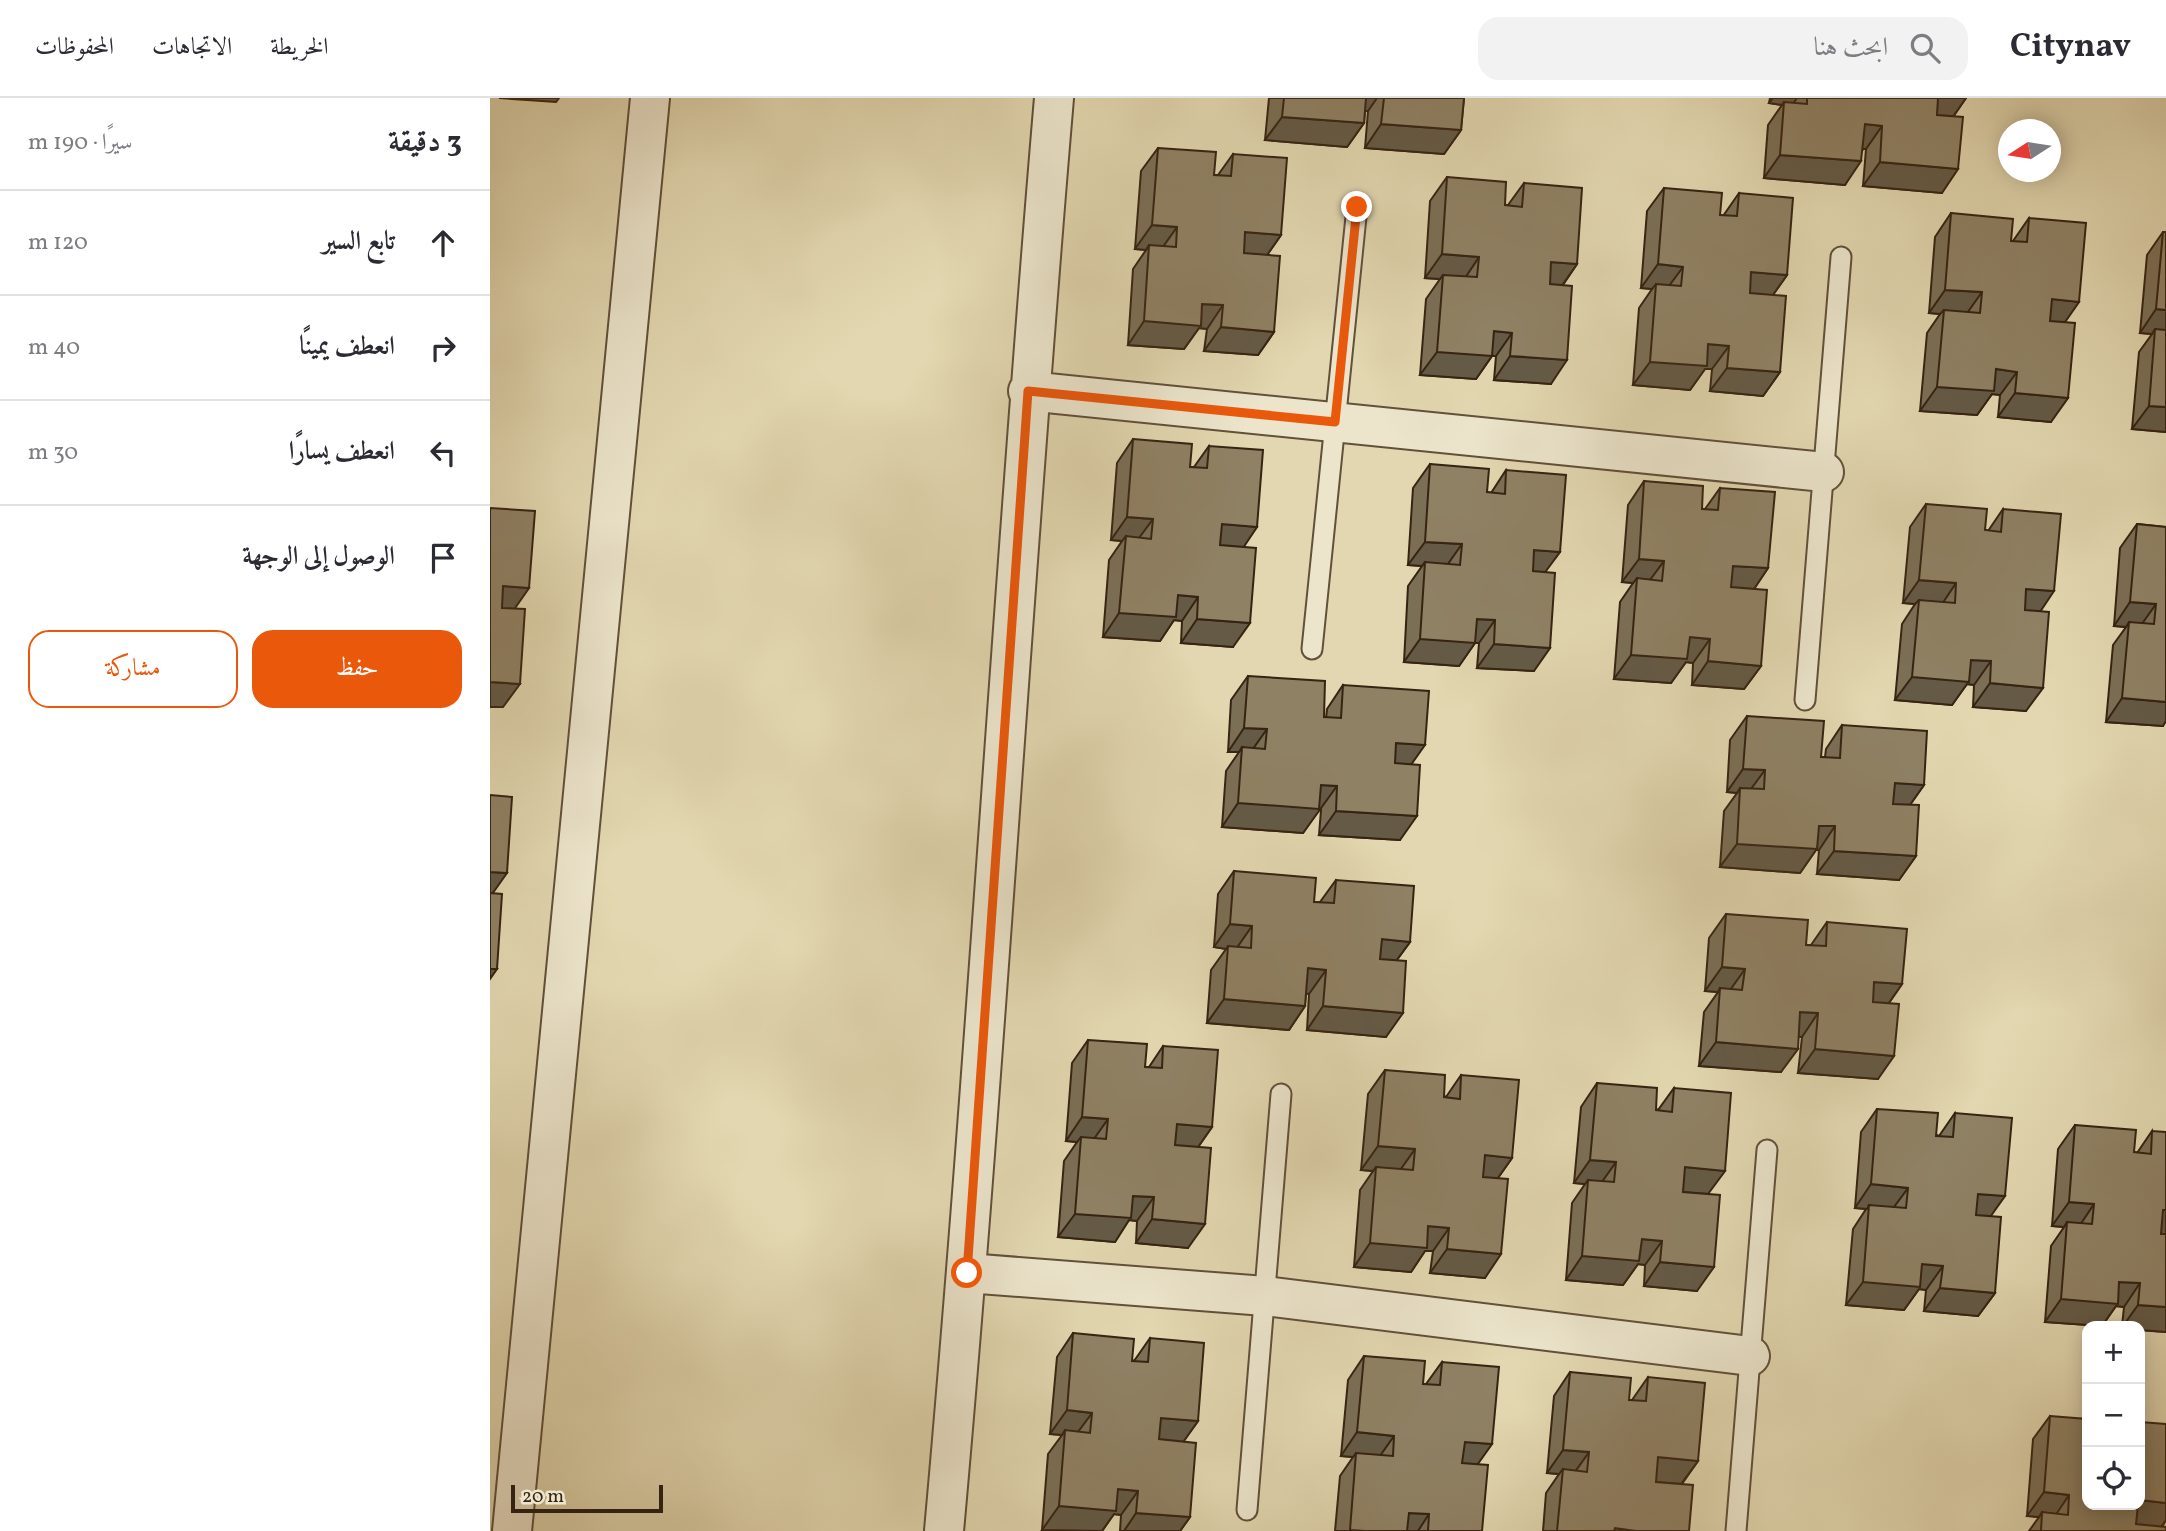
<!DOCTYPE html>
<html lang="ar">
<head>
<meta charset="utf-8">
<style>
	body { margin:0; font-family:Vollkorn,Amiri,serif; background:#f2f2f3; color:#2b2b33; direction:rtl }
	.controls { position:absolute; right:21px; bottom:21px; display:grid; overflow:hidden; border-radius:14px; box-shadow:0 4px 18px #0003 }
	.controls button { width:63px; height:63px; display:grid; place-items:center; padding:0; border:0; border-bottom:2px solid #e1e1e2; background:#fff; color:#2b2b33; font:35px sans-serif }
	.compass { position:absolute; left:1508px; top:21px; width:63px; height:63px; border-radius:50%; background:#fff; box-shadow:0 4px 18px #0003; rotate:258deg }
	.scale { position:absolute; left:21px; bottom:18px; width:152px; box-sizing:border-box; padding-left:7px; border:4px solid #362312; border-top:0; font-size:19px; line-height:24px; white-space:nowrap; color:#362312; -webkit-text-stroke:5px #ece5cc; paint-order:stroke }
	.stop { position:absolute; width:21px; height:21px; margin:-16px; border:5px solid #ea580c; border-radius:50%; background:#fff }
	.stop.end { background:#ea580c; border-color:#fff; box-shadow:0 2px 7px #0008 }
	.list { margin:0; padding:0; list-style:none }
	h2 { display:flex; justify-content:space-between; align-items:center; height:91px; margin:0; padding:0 28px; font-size:30px }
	h2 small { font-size:23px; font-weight:400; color:#7c7c81 }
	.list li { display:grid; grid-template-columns:46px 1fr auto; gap:21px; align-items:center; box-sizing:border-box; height:105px; padding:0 28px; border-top:2px solid #e1e1e2 }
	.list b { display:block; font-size:26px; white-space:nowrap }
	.list em { font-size:23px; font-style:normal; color:#7c7c81 }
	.actions { display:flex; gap:14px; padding:21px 28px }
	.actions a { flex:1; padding:16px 0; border:2px solid #ea580c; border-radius:21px; text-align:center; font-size:24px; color:#ea580c }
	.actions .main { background:#ea580c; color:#fff }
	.icon { flex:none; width:38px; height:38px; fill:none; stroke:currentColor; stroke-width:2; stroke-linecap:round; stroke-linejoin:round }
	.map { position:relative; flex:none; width:1676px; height:1433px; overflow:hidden; direction:ltr }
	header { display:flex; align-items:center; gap:42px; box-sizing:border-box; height:98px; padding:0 35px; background:#fff; border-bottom:2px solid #e1e1e2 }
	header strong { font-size:33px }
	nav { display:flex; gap:38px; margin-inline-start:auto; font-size:24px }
	.search { width:490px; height:63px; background:#f2f2f3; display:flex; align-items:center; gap:18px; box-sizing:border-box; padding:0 24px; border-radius:21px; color:#7c7c81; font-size:26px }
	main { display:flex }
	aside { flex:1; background:#fff }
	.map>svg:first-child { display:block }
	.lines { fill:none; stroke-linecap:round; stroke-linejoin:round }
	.service-casing { stroke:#61503a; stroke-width:23 }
	.minor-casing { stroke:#61503a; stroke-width:42 }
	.service { stroke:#ece5cc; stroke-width:19 }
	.minor { stroke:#ece5cc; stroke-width:38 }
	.wall { fill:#7b6f56; stroke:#362312; stroke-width:2 }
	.shaded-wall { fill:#645a46; stroke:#362312; stroke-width:2 }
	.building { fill:#8f8164; stroke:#362312; stroke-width:2 }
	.route { stroke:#ea580c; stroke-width:9 }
</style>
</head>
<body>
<header>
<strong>Citynav</strong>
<div class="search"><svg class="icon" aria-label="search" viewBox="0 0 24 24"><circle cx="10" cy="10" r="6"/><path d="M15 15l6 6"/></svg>ابحث هنا</div>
<nav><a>الخريطة</a><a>الاتجاهات</a><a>المحفوظات</a></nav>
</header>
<main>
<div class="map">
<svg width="1676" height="1433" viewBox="0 0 1676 1433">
	<rect width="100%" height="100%" fill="#e2d7b0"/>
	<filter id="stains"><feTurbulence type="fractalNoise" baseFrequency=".00286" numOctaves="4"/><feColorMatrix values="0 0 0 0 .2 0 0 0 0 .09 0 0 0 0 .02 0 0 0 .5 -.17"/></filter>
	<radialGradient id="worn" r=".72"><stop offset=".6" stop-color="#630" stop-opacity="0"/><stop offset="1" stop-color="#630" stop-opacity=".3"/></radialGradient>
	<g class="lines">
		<defs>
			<path id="service" d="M822,551L867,109
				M1315,602L1351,159
				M757,1412L791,996
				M1246,1433L1277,1052"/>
			<path id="minor" d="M538,293L1334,374
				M477,1175L775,1198L1260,1258
				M22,1433L160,0
				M454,1433C497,956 523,477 564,0"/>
		</defs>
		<!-- service casing -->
		<use href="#service" class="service-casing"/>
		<!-- minor casing -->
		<use href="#minor" class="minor-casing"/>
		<!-- service -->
		<use href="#service" class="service"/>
		<!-- minor -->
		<use href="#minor" class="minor"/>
	</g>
	<!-- wall -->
	<path class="wall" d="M779,0H974L971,32L954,56L875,50L878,13H875L874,25L857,49L775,42Z
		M1280,0H1476L1463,19L1452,95L1373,88L1376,51H1373L1355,87L1274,80L1278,27L1292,7L1279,5Z
		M668,50L724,77H728L743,56L791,137L777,157L784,234L768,257L714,253L717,231L709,230L694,251L638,247L643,171L656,152L645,151L651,73Z
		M957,79L1015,107H1018L1034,85L1087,166L1073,187L1061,286L1004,282L1006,258H1002L986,281L930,277L936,201L950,181L935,180L940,103Z
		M1174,90L1230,117L1233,118L1249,95L1297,177L1283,197L1290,274L1273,298L1220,293L1222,271H1215L1200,292L1143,287L1149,210L1162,191L1151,190L1157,113Z
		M1461,115L1521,143H1523L1539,120L1575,224L1561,324L1508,319L1510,297L1502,296L1487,317L1430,313L1437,235L1450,216L1439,215L1445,139Z
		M1673,134H1676V334L1642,331L1649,254L1662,236L1650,235L1657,157Z
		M643,341L700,369H704L719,348L754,449L743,549L691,545L692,523L684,522L670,543L613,539L619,462L632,443L621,442L627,365Z
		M940,366L997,394L1001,395L1016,372L1055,474L1044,573L987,570L989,545H985L969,568L914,564L918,488L932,468L918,467L923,390Z
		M1154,383L1212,411H1215L1230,390L1278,470L1264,491L1271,568L1254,591L1202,587L1203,565L1196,564L1181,585L1124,581L1130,504L1143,485L1132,484L1138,407Z
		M1436,406L1498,433L1513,411L1550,514L1536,613L1483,609L1484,587L1477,586L1462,607L1405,602L1412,526L1425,506L1413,505L1420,429Z
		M1647,426L1676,429L1673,628L1616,624L1623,547L1636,529L1624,528L1630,450Z
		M758,578L834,619L836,620L837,611L853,587L921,666L910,742L829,737L831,712H829L813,735L732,729L736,673L749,654H738L741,602Z
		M1257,618L1331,659H1335L1336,651L1352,627L1434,687L1420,707L1426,758L1409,782L1327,776L1329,752H1326L1310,775L1230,769L1234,713L1247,695L1237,694L1240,642Z
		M744,773L824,804H830L846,782L920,844L907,862L896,939L817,932L819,896L816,895L815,908L799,932L717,925L721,872L736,851L724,849L728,796Z
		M1236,816L1316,847H1321L1337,824L1412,886L1399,905L1388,981L1308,975L1312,939L1308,938L1291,974L1209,968L1214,914L1228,894L1215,893L1219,840Z
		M598,942L655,969H659L673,948L722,1029L708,1049L698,1150L646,1145L647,1123L639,1122L625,1144L568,1139L574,1063L587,1044L576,1043L582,965Z
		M895,972L956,999L971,977L1022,1060L1008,1080L995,1180L940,1175L943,1153H935L921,1174L864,1169L870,1092L883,1073L871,1072L878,996Z
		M1107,985L1168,1012L1184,990L1219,1096L1207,1193L1154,1188L1155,1167L1148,1166L1133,1187L1076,1182L1082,1105L1095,1086L1084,1085L1091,1009Z
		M1387,1011L1449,1038L1465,1015L1501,1118L1505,1195L1488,1218L1434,1213L1436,1192L1429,1191L1414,1212L1356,1207L1363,1131L1376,1111L1365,1110L1371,1034Z
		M1585,1027L1644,1054L1647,1055L1662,1033L1676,1234L1650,1232V1228H1632L1634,1209L1626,1208L1612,1228L1555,1224L1561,1148L1574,1129L1562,1128L1568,1051Z
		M583,1235L644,1263L660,1240L708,1323L693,1344L700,1419L690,1433H630L631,1417L624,1416L612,1433L552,1432L558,1356L572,1337L560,1336L567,1259Z
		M874,1258L933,1286H936L952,1264L988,1366L992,1433H845L850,1378L863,1359L851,1358L858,1282Z
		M1080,1274L1139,1302H1142L1158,1279L1208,1363L1192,1386L1199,1433H1053L1056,1395L1069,1376L1057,1375L1064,1298Z
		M1560,1318L1676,1422L1672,1429L1676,1433H1539L1549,1419L1537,1418L1543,1341Z"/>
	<!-- shaded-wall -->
	<path class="shaded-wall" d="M9,0H69L66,4Z
		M868,0H887L878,13L860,12Z
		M1283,0H1307L1302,7L1294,4L1292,7L1279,5Z
		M1446,0H1476L1460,23L1432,20Z
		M792,19L874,25L857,49L775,42Z
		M891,26L971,32L954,56L875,50Z
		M1375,26L1392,28L1376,51L1358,50Z
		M1290,57L1371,63L1355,87L1274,80Z
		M1390,64L1468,71L1452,95L1373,88Z
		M662,127L687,129L670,153L659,147L656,152L645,151Z
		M755,134L791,137L775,160L739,158Z
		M952,156L989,159L973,183L953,177L950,181L935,180Z
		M1061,164L1087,166L1071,189L1045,188Z
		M1168,166L1193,169L1176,192L1166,186L1162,191L1151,190Z
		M1261,174L1297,177L1280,201L1244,198Z
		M1455,192L1492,194L1475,218L1454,212L1450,216L1439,215Z
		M1562,201L1589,204L1573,227L1546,225Z
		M712,206L733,207L717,231L709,230L694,251L638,247L654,223Z
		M1666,211L1676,212V236L1665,231L1662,236L1650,235Z
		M731,229L784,234L768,257L714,253Z
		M1004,233L1022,235L1006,258H1002L986,281L930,277L947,254Z
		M1218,246L1239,248L1222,271H1215L1200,292L1143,287L1160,264Z
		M1020,258L1077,262L1061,286L1004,282Z
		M1237,270L1290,274L1273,298L1220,293Z
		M1506,271L1527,274L1510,297L1502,296L1487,317L1430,313L1447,289Z
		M1525,295L1578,300L1561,324L1508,319Z
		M1659,308L1676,309V334L1642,331Z
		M637,419L663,421L646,444L636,438L632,443L621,442Z
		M732,426L767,429L751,453L715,449Z
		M935,444L972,446L955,470L935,464L932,468L918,467Z
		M1044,452L1070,454L1053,477L1028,475Z
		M1149,461L1174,463L1157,486L1147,480L1143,485L1132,484Z
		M1243,468L1278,470L1262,494L1226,491Z
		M1429,482L1466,485L1450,509L1429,502L1425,506L1413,505Z
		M13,488L39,490L23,513L0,512Z
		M1536,491L1564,493L1548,517L1520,515Z
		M688,497L708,499L692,523L684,522L670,543L613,539L629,515Z
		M1640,504L1666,506L1649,530L1639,524L1636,529L1624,528Z
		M707,521L760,525L743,549L691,545Z
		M987,521L1005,522L989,545H985L969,568L914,564L930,541Z
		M1200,539L1220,541L1203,565L1196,564L1181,585L1124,581L1141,557Z
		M1004,546L1060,550L1044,573L987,570Z
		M1481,562L1501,563L1484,587L1477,586L1462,607L1405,602L1422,579Z
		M1218,563L1271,568L1254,591L1202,587Z
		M0,584L30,586L13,609H0Z
		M1500,585L1553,590L1536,613L1483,609Z
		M1632,600L1676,604V623L1673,628L1616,624Z
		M754,630L777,631L760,655L752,649L749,654H738Z
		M906,645L935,647L918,671L890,669Z
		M1253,671L1275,672L1258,695L1250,690L1247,695L1237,694Z
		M1405,685L1434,687L1417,711L1388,709Z
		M831,687L847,688L813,735L732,729L748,705Z
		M846,713L927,718L910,742L829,737Z
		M1329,728H1345L1329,752H1326L1310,775L1230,769L1247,746Z
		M1344,753L1426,758L1409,782L1327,776Z
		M0,774L17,775L0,799Z
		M740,826L762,828L746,851L738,848L736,851L724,849Z
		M892,841L920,844L903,867L875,864Z
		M1232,869L1255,871L1238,895L1230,890L1228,894L1215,893Z
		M818,870L836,872L819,896L802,894Z
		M0,871H7L0,881Z
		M1384,884L1412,886L1396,909L1368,907Z
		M734,901L815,908L799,932L717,925Z
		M833,908L913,915L896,939L817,932Z
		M1310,914L1328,915L1312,939L1293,937Z
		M1226,944L1308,951L1291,974L1209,968Z
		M1325,951L1404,958L1388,981L1308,975Z
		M592,1019L618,1021L601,1045L591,1039L587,1044L576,1043Z
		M687,1026L722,1029L706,1052L670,1050Z
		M888,1048L925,1051L908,1075L886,1069L883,1073L871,1072Z
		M995,1057L1022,1060L1005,1084L978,1081Z
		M1100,1062L1126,1064L1109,1088L1098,1082L1095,1086L1084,1085Z
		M1195,1069L1235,1073L1218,1096L1178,1093Z
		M1381,1086L1418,1090L1401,1113L1379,1107L1377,1111L1365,1110Z
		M1488,1096L1515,1098L1498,1122L1471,1120Z
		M643,1098L664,1099L647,1123L639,1122L625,1144L568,1139L585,1116Z
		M1579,1104L1604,1106L1588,1130L1577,1124L1574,1129L1562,1128Z
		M1673,1112H1676V1137L1657,1135Z
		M662,1121L715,1126L698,1150L646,1145Z
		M938,1128L959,1130L943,1153H935L921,1174L864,1169L880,1145Z
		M1152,1141L1172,1143L1155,1167L1148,1166L1133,1187L1076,1182L1092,1158Z
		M957,1151L1011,1156L995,1180L940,1175Z
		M1170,1164L1224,1169L1207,1193L1154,1188Z
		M1432,1166L1453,1168L1436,1192L1429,1191L1414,1212L1356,1207L1373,1184Z
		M1629,1184L1650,1185L1634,1209L1626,1208L1612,1228L1555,1224L1571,1201Z
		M1450,1190L1505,1195L1488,1218L1434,1213Z
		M1648,1207L1676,1209V1234L1650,1232V1228H1633Z
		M577,1312L602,1315L585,1338L575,1332L572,1337L560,1336Z
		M671,1320L708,1323L691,1347L654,1343Z
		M867,1334L904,1338L887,1362L866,1355L863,1359L851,1358Z
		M975,1344L1002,1346L985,1370L958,1367Z
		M1073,1352L1099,1354L1082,1378L1073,1371L1069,1376L1057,1375Z
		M1168,1359L1208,1363L1191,1386L1151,1383Z
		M628,1391L648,1393L631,1417L624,1416L612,1433L552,1432L569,1408Z
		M1554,1394L1579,1397L1563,1421L1552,1414L1549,1419L1537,1418Z
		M1650,1402L1676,1405V1422L1671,1429L1632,1426L1645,1407H1650Z
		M646,1415L700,1419L690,1433H634Z
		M919,1415L939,1416L928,1433H906Z
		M1125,1430L1146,1433H1123Z"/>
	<!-- building -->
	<path class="building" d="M794,0H876L874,25L792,19Z
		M894,0H974L971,32L891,26Z
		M1317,0H1448L1447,17L1473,19L1468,71L1390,64L1392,28L1375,26L1371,63L1290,57L1294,4L1317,6Z
		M668,50L726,54L724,77L741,78L743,56L797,60L791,137L755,134L754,155L790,158L784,234L731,229L733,207L712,206L711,228L654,223L659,147L686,149L687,129L662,127Z
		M957,79L1016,84L1015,107L1032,109L1034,85L1092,90L1087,166L1061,164L1060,186L1082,188L1077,262L1020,258L1022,235L1004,233L1002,258L947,254L953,177L987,179L989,159L952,156Z
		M1174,90L1232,95L1230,117L1247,118L1249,95L1303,100L1297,177L1261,174L1260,195L1296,198L1290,274L1237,270L1239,248L1218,246L1217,268L1160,264L1166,186L1191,188L1193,169L1168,166Z
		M1461,115L1523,121L1521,143L1537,144L1539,120L1596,125L1589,204L1562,201L1560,223L1585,225L1578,300L1525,295L1527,274L1506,271L1504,293L1447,289L1454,212L1490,215L1492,194L1455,192Z
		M1673,134H1676V212L1666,211Z
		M1665,231L1676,232V309L1659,308Z
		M643,341L702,346L700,369L717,370L719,348L773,352L767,429L732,426L730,447L766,450L760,525L707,521L708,499L688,497L686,519L629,515L636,438L661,441L663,421L637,419Z
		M940,366L999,371L997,394L1015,396L1016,372L1076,377L1070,454L1044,452L1043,473L1065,475L1060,550L1004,546L1005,522L987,521L985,545L930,541L935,464L970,467L972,446L935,444Z
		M1154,383L1213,388L1212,411L1228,412L1230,390L1285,394L1278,470L1243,468L1241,489L1277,492L1271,568L1218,563L1220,541L1200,539L1197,561L1141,557L1147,480L1172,483L1174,463L1149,461Z
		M1436,406L1497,411L1495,432L1511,434L1513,411L1571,416L1564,493L1536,491L1535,512L1559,514L1553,590L1500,585L1501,563L1481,562L1479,584L1422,579L1429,502L1465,505L1466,485L1429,482Z
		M0,410L45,413L39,490L13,488L12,510L35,511L30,586L0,584Z
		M1647,426L1676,429V604L1632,600L1639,524L1664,526L1666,506L1640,504Z
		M758,578L835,583L834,619L851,620L853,587L939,593L935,647L906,645L905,665L930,667L927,718L846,713L847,688L831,687L829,711L748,705L752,649L775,651L777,631L754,630Z
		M1257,618L1334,623L1331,659L1350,660L1352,627L1437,633L1434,687L1405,685L1403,706L1429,707L1426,758L1344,753L1345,728H1329L1327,751L1247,746L1250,690L1274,691L1275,672L1253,671Z
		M0,697L22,699L17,775L0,774Z
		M744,773L826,780L824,804L844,805L846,782L924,788L920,844L892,841L890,861L916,863L913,915L833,908L836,872L818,870L815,908L734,901L738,848L761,850L762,828L740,826Z
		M0,795L12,796L7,871H0Z
		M1236,816L1318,822L1316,847L1336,848L1337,824L1417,831L1412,886L1384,884L1383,904L1409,906L1404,958L1325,951L1328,915L1310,914L1308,951L1226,944L1230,890L1252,892L1255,871L1232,869Z
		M598,942L657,946L655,969L672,970L673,948L728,952L722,1029L687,1026L685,1047L721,1050L715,1126L662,1121L664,1099L643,1098L641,1120L585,1116L591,1039L616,1041L618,1021L592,1019Z
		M895,972L955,977L954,999L970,1001L971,977L1029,982L1022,1060L995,1057L993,1079L1018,1081L1011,1156L957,1151L959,1130L938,1128L937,1150L880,1145L886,1069L923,1072L925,1051L888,1048Z
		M1107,985L1167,990L1166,1012L1182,1014L1184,990L1241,995L1235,1073L1195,1069L1193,1094L1230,1097L1224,1169L1170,1164L1172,1143L1152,1141L1149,1163L1092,1158L1098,1082L1124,1084L1126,1064L1100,1062Z
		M1387,1011L1448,1015L1446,1038L1463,1039L1465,1015L1522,1020L1515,1098L1488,1096L1486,1117L1511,1119L1505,1195L1450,1190L1453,1168L1432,1166L1430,1189L1373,1184L1379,1107L1416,1110L1418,1090L1381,1086Z
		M1585,1027L1646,1032L1644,1054L1661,1056L1662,1033L1676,1034V1112H1673L1671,1136H1676V1209L1648,1207L1650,1185L1629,1184L1628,1206L1571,1201L1577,1124L1602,1126L1604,1106L1579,1104Z
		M583,1235L644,1241L642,1263L658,1264L660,1240L714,1245L708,1323L671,1320L669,1341L706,1345L700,1419L646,1415L648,1393L628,1391L626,1413L569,1408L575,1332L600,1335L602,1315L577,1312Z
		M874,1258L935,1263L933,1286L950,1287L952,1264L1009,1269L1002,1346L975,1344L972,1365L998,1367L992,1433H938L939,1416L919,1415L917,1433H875L860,1432L866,1355L903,1358L904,1338L867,1334Z
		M1080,1274L1141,1280L1139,1302L1156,1303L1158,1279L1215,1285L1208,1363L1168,1359L1166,1384L1203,1387L1199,1433H1146L1125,1430L1124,1433H1067L1073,1371L1097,1374L1099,1354L1073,1352Z
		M1560,1318L1597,1321V1407H1648L1646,1426L1676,1429V1433H1551L1552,1414L1578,1417L1579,1397L1554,1394Z
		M1650,1324L1676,1326V1405L1650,1402Z"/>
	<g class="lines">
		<!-- route -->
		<path class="route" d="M477,1175L538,293L845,324L867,109"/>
	</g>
	<rect width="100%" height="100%" filter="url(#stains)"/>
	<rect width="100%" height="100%" fill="url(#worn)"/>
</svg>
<div class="controls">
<button>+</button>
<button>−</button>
<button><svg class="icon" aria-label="locate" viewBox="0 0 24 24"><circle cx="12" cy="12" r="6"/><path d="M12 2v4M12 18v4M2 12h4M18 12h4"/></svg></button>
</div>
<svg class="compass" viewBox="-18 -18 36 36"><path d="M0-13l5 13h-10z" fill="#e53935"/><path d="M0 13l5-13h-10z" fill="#7c7c81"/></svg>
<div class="scale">20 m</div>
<div class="stop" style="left:477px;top:1175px"></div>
<div class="stop end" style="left:867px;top:109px"></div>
</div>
<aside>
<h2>3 دقيقة<small>سيرًا · 190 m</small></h2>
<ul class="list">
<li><svg class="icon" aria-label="ahead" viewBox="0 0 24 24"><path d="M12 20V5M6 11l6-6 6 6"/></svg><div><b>تابع السير</b></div><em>120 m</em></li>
<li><svg class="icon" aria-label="right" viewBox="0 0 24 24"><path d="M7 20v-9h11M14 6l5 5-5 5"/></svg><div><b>انعطف يمينًا</b></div><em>40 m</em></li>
<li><svg class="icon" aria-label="left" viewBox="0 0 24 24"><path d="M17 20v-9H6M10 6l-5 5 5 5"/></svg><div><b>انعطف يسارًا</b></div><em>30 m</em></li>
<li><svg class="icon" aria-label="arrive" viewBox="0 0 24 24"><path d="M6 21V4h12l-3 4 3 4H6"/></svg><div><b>الوصول إلى الوجهة</b></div></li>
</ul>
<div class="actions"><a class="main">حفظ</a><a>مشاركة</a></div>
</aside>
</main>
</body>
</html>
